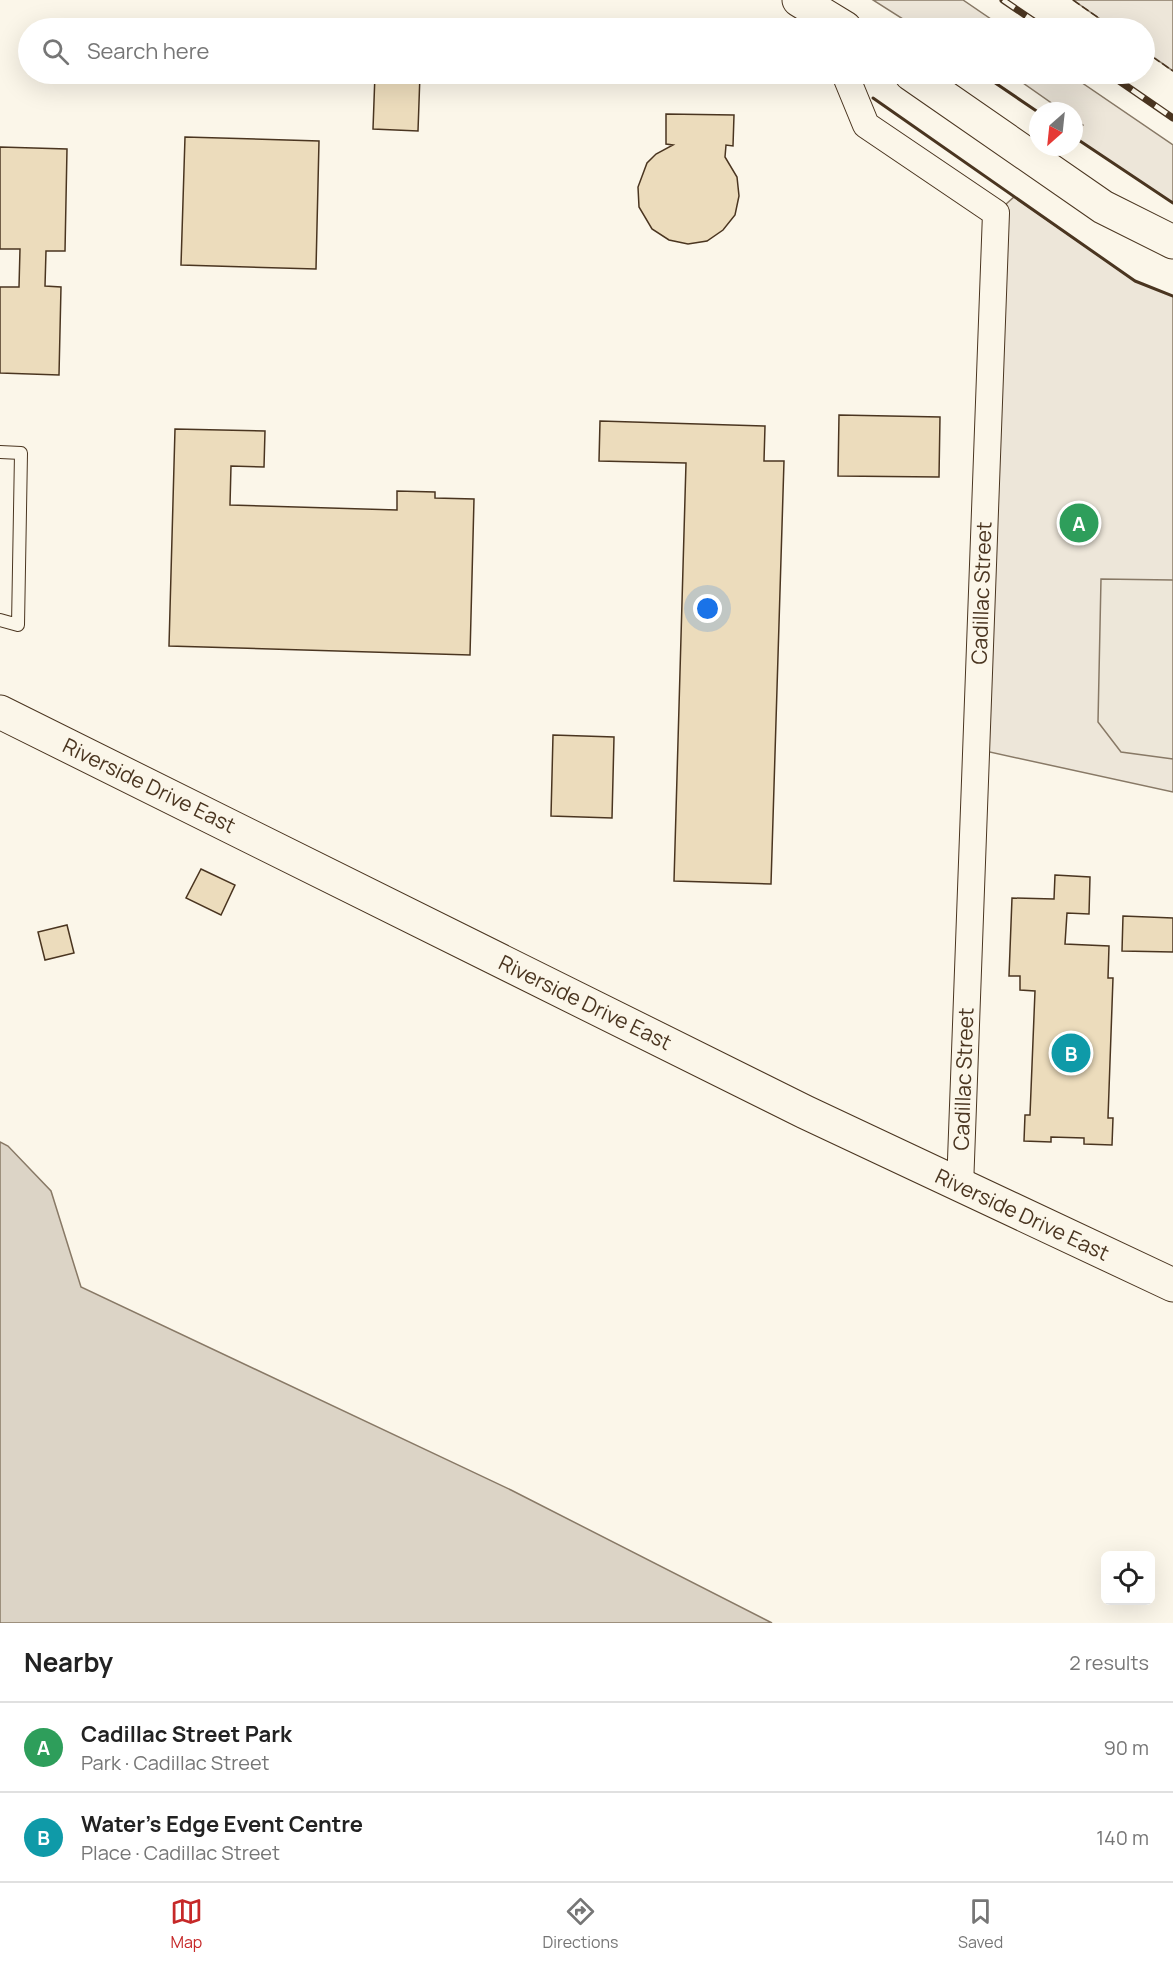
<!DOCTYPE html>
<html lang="en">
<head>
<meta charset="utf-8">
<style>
	body { margin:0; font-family:Manrope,sans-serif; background:#f2f2f2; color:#222 }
	.controls { position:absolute; right:18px; bottom:18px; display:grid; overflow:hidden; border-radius:9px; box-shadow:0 6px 24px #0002 }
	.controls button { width:54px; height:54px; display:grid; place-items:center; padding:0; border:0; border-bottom:2px solid #e0e0e0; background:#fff; color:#222; font:30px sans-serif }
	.compass { position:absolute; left:1029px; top:102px; width:54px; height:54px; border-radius:50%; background:#fff; box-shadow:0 6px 24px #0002; rotate:207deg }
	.you { position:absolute; left:708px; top:609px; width:21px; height:21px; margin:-15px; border:4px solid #fff; border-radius:50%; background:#1a73e8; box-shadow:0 0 0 9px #1a73e833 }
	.badge { display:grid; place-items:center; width:39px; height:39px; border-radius:50%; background:#c62828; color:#fff; font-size:20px; font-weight:700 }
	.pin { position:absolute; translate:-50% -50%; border:3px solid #fff; box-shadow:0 2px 6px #0006 }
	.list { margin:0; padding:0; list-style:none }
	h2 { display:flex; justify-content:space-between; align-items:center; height:78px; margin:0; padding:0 24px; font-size:26px }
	h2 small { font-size:20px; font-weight:400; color:#767676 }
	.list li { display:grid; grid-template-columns:39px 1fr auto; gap:18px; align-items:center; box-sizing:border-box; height:90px; padding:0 24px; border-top:2px solid #e0e0e0 }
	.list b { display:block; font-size:22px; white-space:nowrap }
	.list p { margin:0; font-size:20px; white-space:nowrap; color:#767676 }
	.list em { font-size:20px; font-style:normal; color:#767676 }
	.icon { flex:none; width:33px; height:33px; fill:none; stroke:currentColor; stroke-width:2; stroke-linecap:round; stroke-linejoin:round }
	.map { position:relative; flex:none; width:1173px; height:1623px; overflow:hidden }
	.search { position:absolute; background:#fff; box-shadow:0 6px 24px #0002; left:18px; right:18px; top:18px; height:66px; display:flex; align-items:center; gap:15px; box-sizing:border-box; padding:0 21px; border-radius:33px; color:#767676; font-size:22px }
	.sheet { height:258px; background:#fff }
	nav { display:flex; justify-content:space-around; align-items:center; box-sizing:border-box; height:84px; border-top:2px solid #e0e0e0; background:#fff; font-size:16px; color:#767676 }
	nav a { display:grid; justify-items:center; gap:3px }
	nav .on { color:#c62828 }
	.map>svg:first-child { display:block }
	.green { fill:#ede6d9; stroke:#887966; stroke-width:1.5 }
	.parking { fill:#ede7d9; stroke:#887966; stroke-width:1.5 }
	.water { fill:#dcd4c6; stroke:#887966; stroke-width:1.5 }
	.building { fill:#ecdcbc; stroke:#4a3520; stroke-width:1.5 }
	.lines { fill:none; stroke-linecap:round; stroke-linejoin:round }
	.lane-casing { stroke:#4a3520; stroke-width:14 }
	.street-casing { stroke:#4a3520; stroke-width:28 }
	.secondary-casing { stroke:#4a3520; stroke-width:35 }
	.lane { stroke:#fbf6e9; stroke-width:12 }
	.street { stroke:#fbf6e9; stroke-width:26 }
	.secondary { stroke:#fbf6e9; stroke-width:33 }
	.rail-casing { stroke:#4a3520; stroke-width:7 }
	.rail { stroke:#fbf6e9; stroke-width:4.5; stroke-dasharray:14; stroke-linecap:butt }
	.fence { stroke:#4a3520; stroke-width:1.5; stroke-dasharray:8 3; stroke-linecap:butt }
	.wall { stroke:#4a3520; stroke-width:3 }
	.labels { text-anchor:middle; stroke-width:4.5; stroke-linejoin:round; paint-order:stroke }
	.street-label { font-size:21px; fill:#4a3520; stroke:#fbf6e9 }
</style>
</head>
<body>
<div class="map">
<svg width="1173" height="1623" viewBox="0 0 1173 1623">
	<rect width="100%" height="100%" fill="#fbf6e9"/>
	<!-- green -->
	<path class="green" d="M873,0H963L1004,28H947L939,23L935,28H917Z
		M1073,0H1173V71L1145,51L1144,28H1113Z
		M1010,74H1069L1173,145V203L1074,137V133L1083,125L1074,119V111H1063Z
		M1014,197L1135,281L1173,296V792L976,749L996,213Z"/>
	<!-- parking -->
	<path class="parking" d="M1101,579L1173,580V759L1121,752L1098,722Z"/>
	<!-- water -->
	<path class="water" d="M0,1142L8,1146L51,1191L81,1287L511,1490L772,1623H0Z"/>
	<!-- building -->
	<path class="building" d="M375,74H420L418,131L373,129Z
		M666,114L734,115L733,146L726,145L725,157L737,177L739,196L735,215L723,230L707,241L688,244L669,240L652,229L639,207L638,187L647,163L656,154L673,145L666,144Z
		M185,137L319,141L316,269L181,265Z
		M0,147L67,149L65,251H46L45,286L61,287L59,375L0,373V287H19L20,249H0Z
		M839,415L940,417L939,477L838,476Z
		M600,421L765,426L764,461H784L771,884L674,881L686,463L599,461Z
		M175,429L265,431L264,467L231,466L230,505L397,510V491L435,492V498L474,499L470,655L169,646Z
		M553,735L614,737L612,818L551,816Z
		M201,869L235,885L221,915L186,898Z
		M1055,875L1090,877L1089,914L1067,913L1065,944L1109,946L1108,978H1113L1108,1118H1113L1112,1145L1084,1144V1138L1051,1137V1142L1024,1141L1025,1115H1030L1035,991L1020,990V976H1009L1012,898L1054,899Z
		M1123,916L1173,918V952L1122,951Z
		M67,925L74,953L45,960L38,932Z"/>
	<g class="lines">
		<defs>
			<path id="lane" d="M0,452L21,453L18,625L0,620"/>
			<path id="street" d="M845,74L866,125L996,213L960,1187"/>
			<path id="secondary" d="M799,0L845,28
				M911,74L1103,207L1173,242
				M0,712L805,1112L1173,1285"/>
		</defs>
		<!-- lane casing -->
		<use href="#lane" class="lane-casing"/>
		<!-- street casing -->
		<use href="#street" class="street-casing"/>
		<!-- secondary casing -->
		<use href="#secondary" class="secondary-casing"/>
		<!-- lane -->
		<use href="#lane" class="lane"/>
		<!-- street -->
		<use href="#street" class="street"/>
		<!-- secondary -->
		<use href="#secondary" class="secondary"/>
		<defs>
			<path id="rail" d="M1003,0L1044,28
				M1109,74L1173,118"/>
		</defs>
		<!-- rail casing -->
		<use href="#rail" class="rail-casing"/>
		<!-- rail -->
		<use href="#rail" class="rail"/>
		<!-- fence -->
		<path class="fence" d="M1073,0L1113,28
			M1144,51L1173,71"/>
		<!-- wall -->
		<path class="wall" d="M982,74L1038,112
			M873,98L1135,281L1173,296
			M1074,137L1173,203"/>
	</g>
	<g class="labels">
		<!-- street labels -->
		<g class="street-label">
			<text transform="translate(982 593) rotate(-88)" y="7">Cadillac Street</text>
			<text transform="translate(149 786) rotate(26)" y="7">Riverside Drive East</text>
			<text transform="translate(585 1003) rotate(26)" y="7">Riverside Drive East</text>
			<text transform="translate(964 1079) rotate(-88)" y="7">Cadillac Street</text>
			<text transform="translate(1022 1215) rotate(25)" y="7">Riverside Drive East</text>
		</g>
	</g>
</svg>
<div class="controls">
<button><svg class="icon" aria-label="locate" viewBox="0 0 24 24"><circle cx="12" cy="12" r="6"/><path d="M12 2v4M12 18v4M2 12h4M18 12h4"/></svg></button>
</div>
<svg class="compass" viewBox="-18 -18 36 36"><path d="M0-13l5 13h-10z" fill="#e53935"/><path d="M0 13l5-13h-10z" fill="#767676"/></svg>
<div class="you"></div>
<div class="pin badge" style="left:1079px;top:523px;background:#2e9e5b">A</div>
<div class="pin badge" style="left:1071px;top:1053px;background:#0f9aa8">B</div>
<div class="search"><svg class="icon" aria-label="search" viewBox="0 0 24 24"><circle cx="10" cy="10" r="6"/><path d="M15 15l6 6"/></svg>Search here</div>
</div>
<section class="sheet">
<h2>Nearby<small>2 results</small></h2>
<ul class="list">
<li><span class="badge" style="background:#2e9e5b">A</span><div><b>Cadillac Street Park</b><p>Park · Cadillac Street</p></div><em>90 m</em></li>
<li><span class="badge" style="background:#0f9aa8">B</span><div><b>Water's Edge Event Centre</b><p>Place · Cadillac Street</p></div><em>140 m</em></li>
</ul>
</section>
<nav>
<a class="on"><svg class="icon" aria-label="map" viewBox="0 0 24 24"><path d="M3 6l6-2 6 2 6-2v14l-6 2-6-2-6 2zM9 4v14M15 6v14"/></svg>Map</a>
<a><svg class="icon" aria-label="directions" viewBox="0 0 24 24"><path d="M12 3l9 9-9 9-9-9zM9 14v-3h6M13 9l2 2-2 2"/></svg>Directions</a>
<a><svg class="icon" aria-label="saved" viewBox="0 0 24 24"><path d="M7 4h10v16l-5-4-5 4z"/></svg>Saved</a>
</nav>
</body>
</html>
